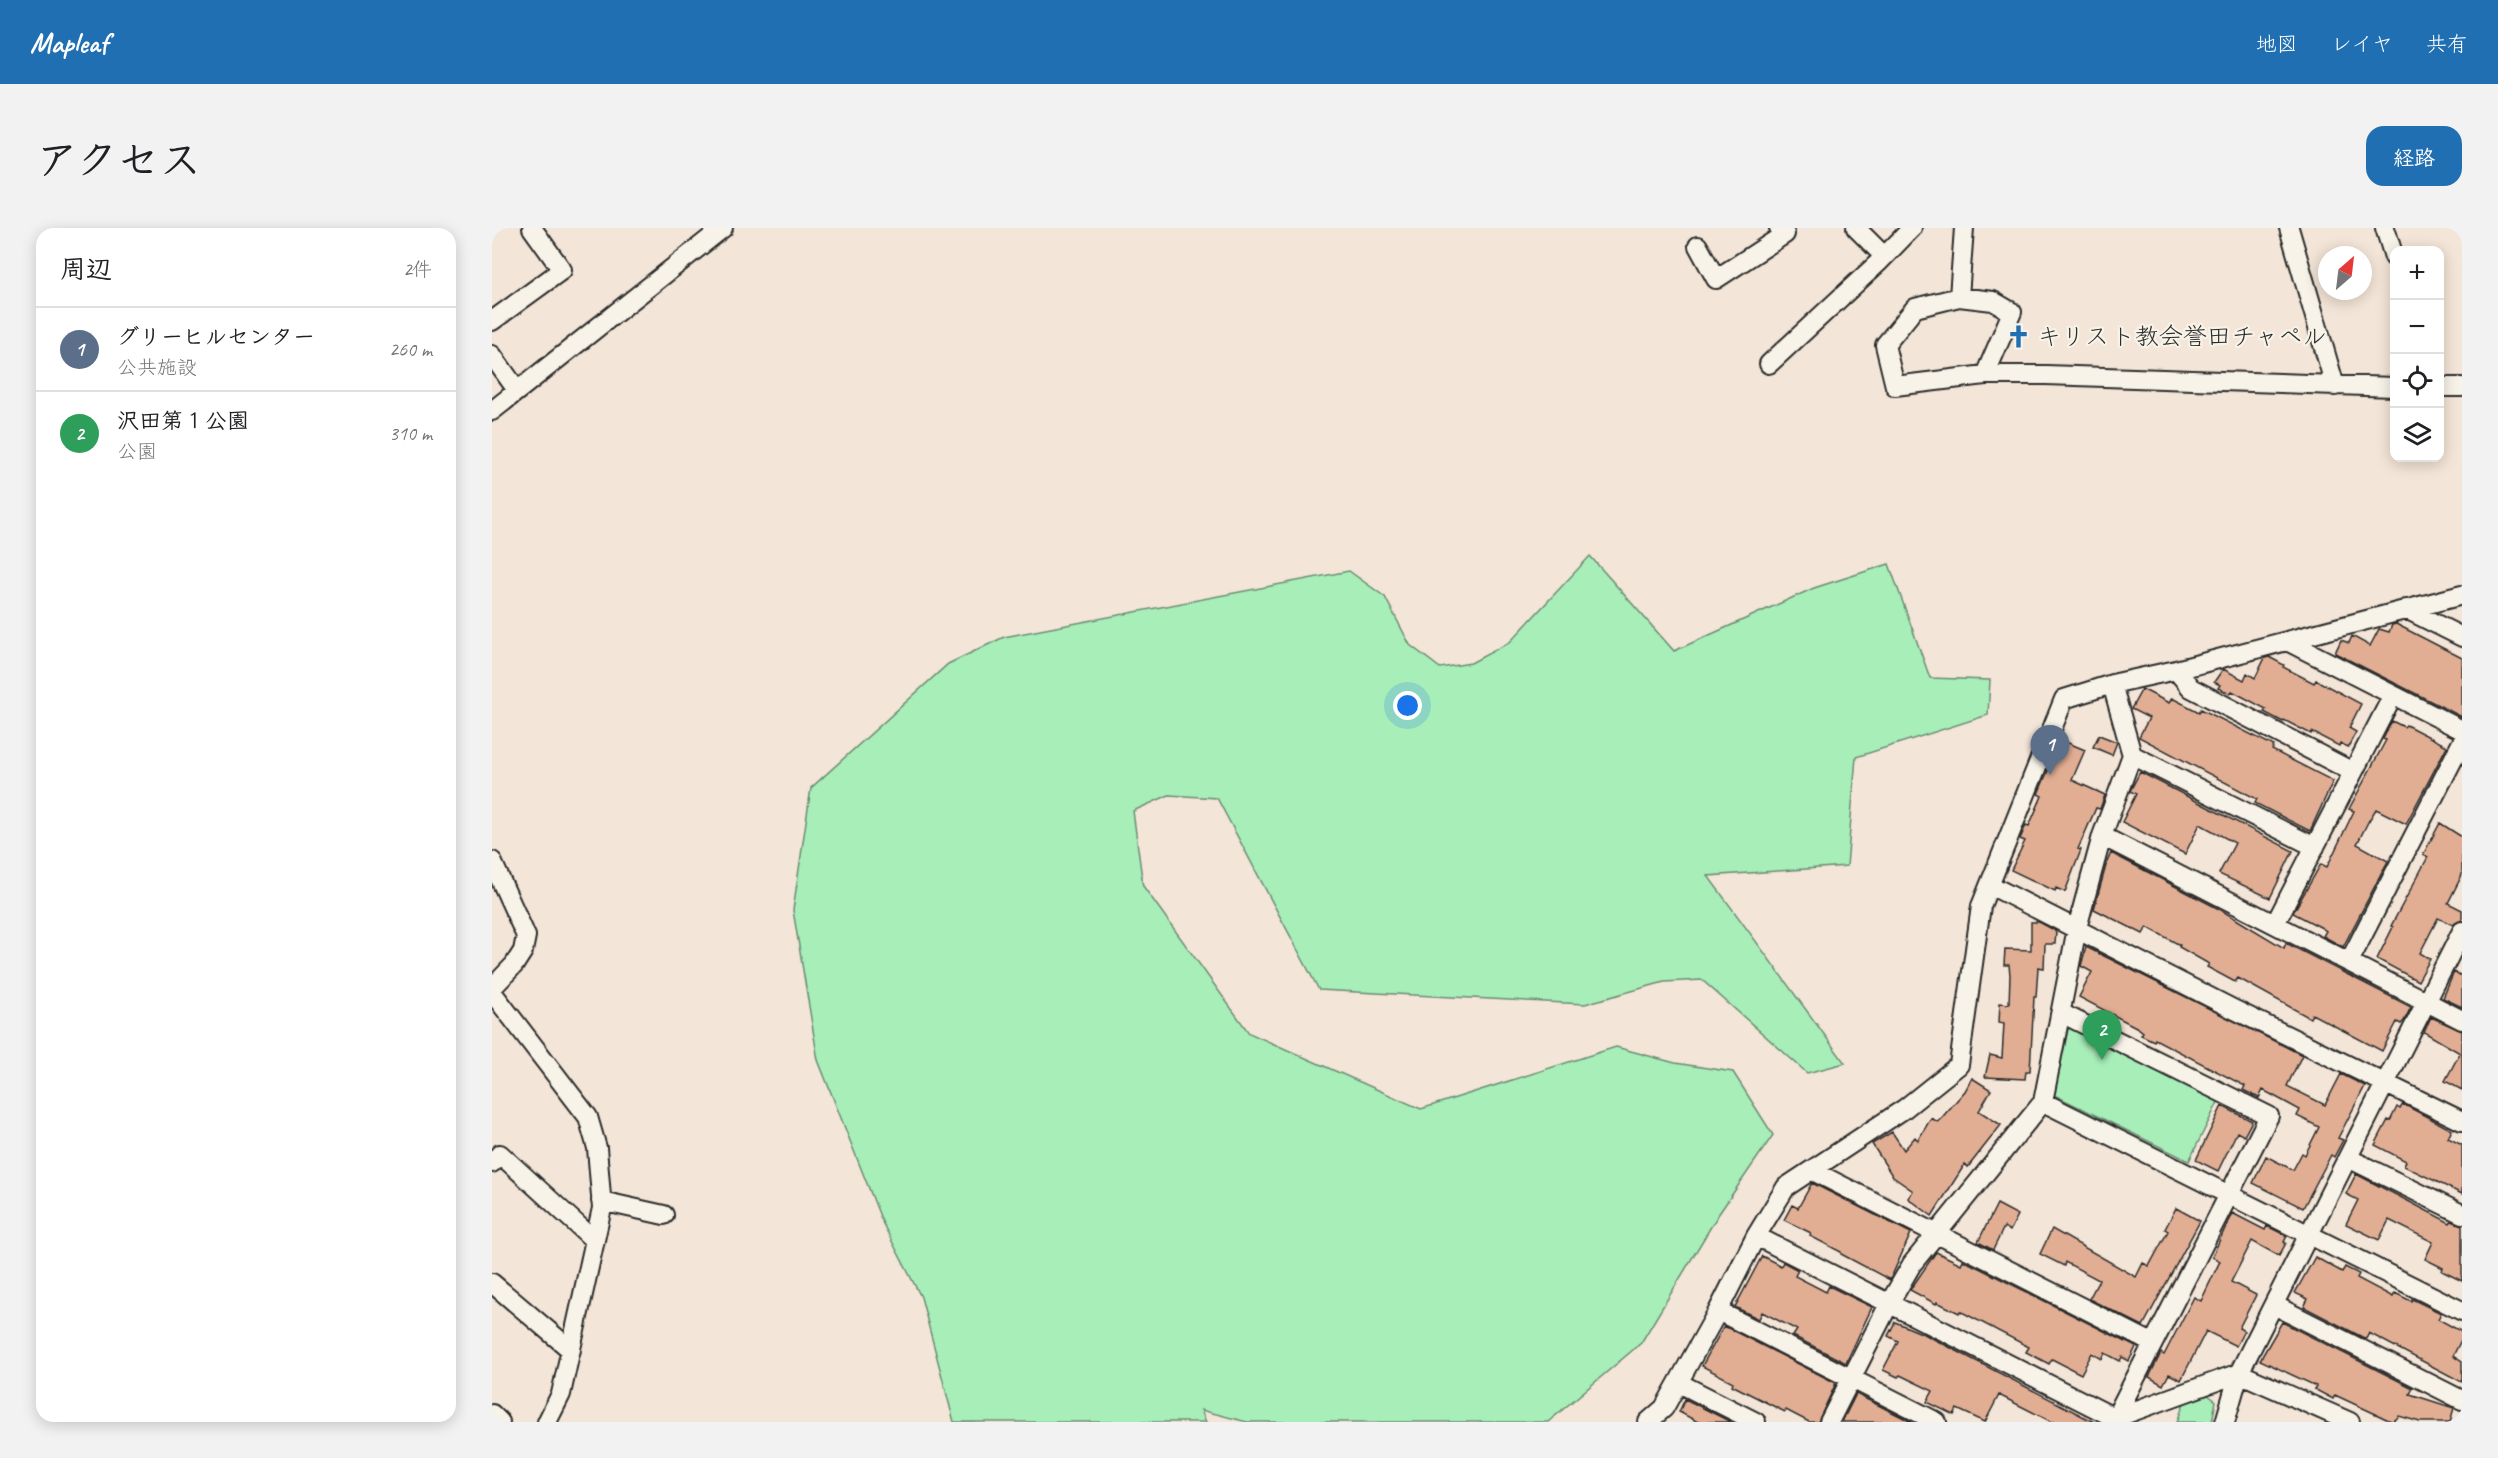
<!DOCTYPE html>
<html lang="ja">
<head>
<meta charset="utf-8">
<style>
	body { margin:0; font-family:Caveat,"Klee One",sans-serif; background:#f2f2f2; color:#202124 }
	.controls { position:absolute; right:18px; top:18px; display:grid; overflow:hidden; border-radius:12px; box-shadow:0 3px 15px #0003 }
	.controls button { width:54px; height:54px; display:grid; place-items:center; padding:0; border:0; border-bottom:2px solid #e0e0e0; background:#fff; color:#202124; font:30px sans-serif }
	.compass { position:absolute; left:1826px; top:18px; width:54px; height:54px; border-radius:50%; background:#fff; box-shadow:0 3px 15px #0003; rotate:28deg }
	.you { position:absolute; left:916px; top:478px; width:21px; height:21px; margin:-15px; border:4px solid #fff; border-radius:50%; background:#1a73e8; box-shadow:0 0 0 9px #1a73e833 }
	.badge { display:grid; place-items:center; width:39px; height:39px; border-radius:50%; background:#1f6fb2; color:#fff; font-size:20px; font-weight:700 }
	.pin { position:absolute; translate:-50% -50px; filter:drop-shadow(0 2px 3px #0008) }
	.pin::after { content:''; position:absolute; top:32px; width:21px; height:18px; background:inherit; clip-path:polygon(0 0,100% 0,50% 100%) }
	.list { margin:0; padding:0; list-style:none }
	h2 { display:flex; justify-content:space-between; align-items:center; height:78px; margin:0; padding:0 24px; font-size:26px }
	h2 small { font-size:20px; font-weight:400; color:#757577 }
	.list li { display:grid; grid-template-columns:39px 1fr auto; gap:18px; align-items:center; box-sizing:border-box; height:84px; padding:0 24px; border-top:2px solid #e0e0e0 }
	.list b { display:block; font-size:22px; white-space:nowrap }
	.list p { margin:0; font-size:20px; white-space:nowrap; color:#757577 }
	.list em { font-size:20px; font-style:normal; color:#757577 }
	.icon { flex:none; width:33px; height:33px; fill:none; stroke:currentColor; stroke-width:2; stroke-linecap:round; stroke-linejoin:round }
	.map { position:relative; flex:none; width:1970px; height:1194px; overflow:hidden; border-radius:18px }
	header { display:flex; align-items:center; gap:36px; box-sizing:border-box; height:84px; padding:0 30px; background:#1f6fb2; color:#fff }
	header strong { font-size:28px }
	nav { display:flex; gap:33px; margin-inline-start:auto; font-size:21px }
	.intro { display:flex; align-items:center; justify-content:space-between; box-sizing:border-box; height:144px; padding:0 36px }
	h1 { margin:0; font-size:42px }
	.button { padding:15px 27px; border-radius:18px; background:#1f6fb2; color:#fff; font-size:21px; font-weight:700 }
	main { display:flex; gap:36px; padding:0 36px }
	aside { flex:1; background:#fff; border-radius:18px; box-shadow:0 3px 15px #0003 }
	.map>svg:first-child { display:block }
	.green { fill:#a8eeb9; stroke:#6a8c72; stroke-width:1.5 }
	.building { fill:#e1ae94; stroke:#2b2b2b; stroke-width:1.5 }
	.lines { fill:none; stroke-linecap:round; stroke-linejoin:round }
	.minor-casing { stroke:#2b2b2b; stroke-width:22 }
	.minor { stroke:#f7f3e8; stroke-width:18 }
	.labels { text-anchor:middle; stroke-width:4.5; stroke-linejoin:round; paint-order:stroke }
	.poi-label { font-size:24px; fill:#2b2b2b; stroke:#f7f3e8; text-anchor:start }
</style>
</head>
<body>
<header>
<strong>Mapleaf</strong>
<nav><a>地図</a><a>レイヤ</a><a>共有</a></nav>
</header>
<div class="intro"><h1>アクセス</h1><a class="button">経路</a></div>
<main>
<aside>
<h2>周辺<small>2件</small></h2>
<ul class="list">
<li><span class="badge" style="background:#5c6f8a">1</span><div><b>グリーヒルセンター</b><p>公共施設</p></div><em>260 m</em></li>
<li><span class="badge" style="background:#2e9e5b">2</span><div><b>沢田第１公園</b><p>公園</p></div><em>310 m</em></li>
</ul>
</aside>
<div class="map">
<svg width="1970" height="1194" viewBox="0 0 1970 1194">
	<rect width="100%" height="100%" fill="#f3e5d7"/>
	<filter id="ink" filterUnits="userSpaceOnUse"><feTurbulence type="fractalNoise" baseFrequency=".0167" numOctaves="2"/><feDisplacementMap in="SourceGraphic" scale="12" xChannelSelector="R" yChannelSelector="G"/><feConvolveMatrix kernelMatrix="1 2 1 2 8 2 1 2 1" color-interpolation-filters="sRGB"/></filter>
	<g filter="url(#ink)">
		<!-- green -->
		<path class="green" d="M1098,328L1182,423L1322,360L1397,336L1438,450L1498,452L1496,487L1364,529L1355,638L1216,648L1353,835L1315,845L1210,752L1172,754L1093,776L827,762L725,570L677,567L641,583L651,658L757,805L929,881L1124,819L1183,835L1241,844L1281,907L1226,987L1149,1115L1056,1194H755L709,1182L714,1194H462L429,1069L391,996L326,832L301,682L319,560L456,436L512,409L857,343L893,369L918,417L948,440L979,435L1018,414Z
			M1577,797L1728,870L1697,933L1562,867Z
			M1716,1167L1724,1173L1720,1194H1685L1692,1175Z"/>
		<!-- building -->
		<path class="building" d="M1904,396L1970,430V489L1843,425L1849,412L1857,415L1860,408L1878,418L1887,401L1897,404L1900,397Z
			M1777,429L1792,437L1791,439L1822,455L1824,452L1869,476L1857,500L1864,504L1856,519L1848,515L1847,518L1820,504L1819,506L1792,492L1791,494L1772,484L1774,481L1740,463L1738,466L1726,460L1728,457L1722,454L1731,441L1752,452L1755,445L1763,450L1773,430Z
			M1650,461L1677,475L1680,470L1707,484L1709,481L1782,518L1780,522L1841,553L1818,603L1763,575L1765,571L1647,509L1657,490L1639,481Z
			M1900,493L1912,499L1914,497L1955,518L1914,596L1884,581L1876,594L1865,616L1896,633L1851,719L1831,708L1834,703L1830,700L1801,685L1829,636L1835,639L1862,583L1857,581L1894,512L1891,511Z
			M1607,507L1625,514L1620,527L1601,519Z
			M1569,512L1593,522L1580,552L1613,567L1608,581L1604,580L1586,621L1589,622L1573,664L1564,660L1563,663L1519,642L1533,613L1528,611L1534,597L1537,598L1550,568L1546,566Z
			M1648,544L1801,623L1778,670L1727,646L1743,615L1708,596L1693,626L1630,594L1644,566L1638,563Z
			M1948,595L1970,609V647L1956,675L1970,682V692L1961,697L1946,690L1928,725L1938,731L1926,753L1885,731L1901,699L1899,698L1936,629L1931,627Z
			M1619,625L1729,682L1792,720L1794,715L1919,779L1912,793L1909,796L1905,794L1890,823L1820,786L1818,790L1746,750L1743,754L1715,739L1717,736L1687,719L1688,717L1655,699L1651,706L1602,681L1615,634Z
			M1539,694H1547L1564,703L1563,716H1553L1552,740L1546,739L1544,769H1542L1538,843H1534L1533,851L1493,849L1498,827L1510,830L1512,795L1507,794L1508,775L1517,776L1518,747L1517,737H1512L1513,721L1539,722Z
			M1594,719L1810,827L1795,858L1833,877L1849,846L1873,858L1846,910L1851,912L1842,929L1839,927L1811,980L1761,955L1774,928L1801,942L1810,925L1813,927L1827,899L1805,888L1808,882L1795,875L1771,862L1767,870L1751,862L1753,858L1663,811L1662,813L1649,807L1651,804L1646,800L1587,769L1600,744L1589,738Z
			M1962,744L1970,748V779L1951,770Z
			M1939,789L1970,803V862L1953,853L1968,825L1932,804Z
			M1480,850L1499,862L1487,883L1509,897L1476,939L1473,936L1440,988L1416,970L1421,963L1401,949L1380,916L1400,904L1412,922L1423,909L1426,912L1439,890L1446,894L1473,863Z
			M1911,876L1960,902L1956,910L1970,917V966L1912,938L1914,933L1883,917L1896,892L1898,893L1905,879L1908,881Z
			M1730,878L1760,893L1752,908L1745,904L1726,943L1704,932Z
			M1864,946L1958,995L1959,993L1970,997V1053L1950,1043L1951,1040L1933,1031L1941,1014L1897,992L1887,1012L1854,996L1866,972L1854,966Z
			M1320,955L1419,1005L1398,1052L1349,1026V1024L1318,1008L1319,1005L1292,992L1300,977L1306,980Z
			M1505,976L1526,987L1518,1003L1512,999L1501,1022L1486,1014Z
			M1684,980L1708,993L1651,1098L1597,1071L1607,1052L1573,1034L1572,1038L1548,1026L1560,1001L1644,1049L1651,1035L1657,1038L1676,1003L1673,1001Z
			M1740,985L1773,1002L1775,998L1795,1008L1792,1014L1794,1015L1787,1028L1760,1013L1739,1054L1764,1067L1747,1100L1752,1103L1744,1118L1714,1103L1689,1152L1677,1146L1671,1157L1657,1149L1669,1125L1672,1127L1702,1069L1709,1073L1728,1033L1720,1029Z
			M1444,1024L1469,1036L1471,1032L1644,1119L1637,1133L1630,1129L1628,1133L1613,1125L1610,1131L1600,1125L1589,1146L1560,1131L1557,1136L1534,1124L1537,1119L1468,1083L1467,1085L1445,1074L1444,1076L1418,1062Z
			M1270,1028L1289,1038L1291,1034L1306,1042L1303,1048L1334,1064L1337,1058L1380,1079L1354,1135L1301,1108L1305,1102L1270,1084L1267,1091L1243,1079Z
			M1823,1029L1850,1044L1853,1039L1867,1046L1865,1050L1901,1069L1903,1065L1919,1073L1920,1071L1949,1085L1946,1091L1970,1104V1110L1961,1128L1970,1134V1154L1877,1105L1874,1111L1812,1079L1816,1071L1803,1065Z
			M1403,1094L1434,1107L1602,1194H1560L1507,1167L1493,1194L1465,1181L1462,1187L1435,1174L1441,1163L1408,1147L1406,1149L1391,1142L1406,1113L1396,1108Z
			M1790,1094L1921,1160L1918,1166L1962,1180L1958,1194H1928L1907,1188L1901,1194L1843,1167L1841,1171L1822,1161L1824,1158L1768,1132Z
			M1232,1098L1344,1155L1326,1194H1317L1294,1182L1293,1184L1240,1157L1241,1154L1210,1138Z
			M1364,1166L1420,1194H1350Z
			M1193,1171L1239,1194H1206L1187,1184Z"/>
		<g class="lines">
			<defs>
				<path id="minor" d="M1364,0L1392,28
					M1797,0L1843,158
					M1893,0L1902,29
					M1206,18L1224,51L1293,6L1287,0
					M1467,69L1472,0
					M0,93L70,42L40,0
					M0,127L25,162
					M1277,136L1386,35L1420,0
					M1493,147L1520,84L1501,73L1467,69L1423,80L1393,117L1403,158L1493,147H1554L1902,159
					M1948,159H1970
					M0,183L231,0
					M1914,381L1970,409
					M1795,413L1970,502
					M1684,442L1699,460L1861,544
					M1640,527L1823,619
					M1610,608L1970,792
					M0,633L34,708L31,723L22,737L0,760
					M1498,657L1741,781L1970,893
					M1783,696L1901,467
					M1857,734L1970,514
					M0,764L96,889L105,920L110,980L69,1166L55,1194
					M1569,785L1777,888L1621,1194
					M1551,874L1970,1083
					M1856,930L1970,986
					M0,935L8,926L102,1012
					M1321,943L1660,1115
					M109,973L172,987
					M1264,1008L1623,1190L1747,1145L1858,1194
					M0,1055L79,1122
					M1782,1077L1970,1172
					M1226,1083L1445,1194
					M1187,1155L1264,1194
					M0,1186L8,1194
					M1156,1194L1172,1180L1226,1083L1264,1008L1294,959L1412,881L1467,837L1489,678L1572,471L1620,456L1684,442L1970,367
					M1337,1194L1397,1076L1420,1036L1551,874L1585,700L1610,608L1640,527L1620,456
					M1733,1194L1747,1145L1970,703"/>
			</defs>
			<!-- minor casing -->
			<use href="#minor" class="minor-casing"/>
			<!-- minor -->
			<use href="#minor" class="minor"/>
		</g>
	</g>
	<!-- icons -->
	<defs>
		<symbol id="church-bare" viewBox="-9 -9 18 18"><path d="M-1.2-6h2.4v3.5h3.3v2.4h-3.3V6h-2.4V-.1h-3.3v-2.4h3.3Z" fill="#1f6fb2" stroke="#f7f3e8" stroke-width="2.5" paint-order="stroke"/></symbol>
	</defs>
	<g fill-rule="evenodd">
		<use href="#church-bare" x="1510" y="92" width="33" height="33"/>
	</g>
	<g class="labels">
		<!-- poi labels -->
		<g class="poi-label">
			<text x="1545" y="116">キリスト教会誉田チャペル</text>
		</g>
	</g>
</svg>
<div class="controls">
<button>+</button>
<button>−</button>
<button><svg class="icon" aria-label="locate" viewBox="0 0 24 24"><circle cx="12" cy="12" r="6"/><path d="M12 2v4M12 18v4M2 12h4M18 12h4"/></svg></button>
<button><svg class="icon" aria-label="layers" viewBox="0 0 24 24"><path d="M12 4l9 5-9 5-9-5zM3 14l9 5 9-5"/></svg></button>
</div>
<svg class="compass" viewBox="-18 -18 36 36"><path d="M0-13l5 13h-10z" fill="#e53935"/><path d="M0 13l5-13h-10z" fill="#757577"/></svg>
<div class="you"></div>
<div class="pin badge" style="left:1558px;top:547px;background:#5c6f8a">1</div>
<div class="pin badge" style="left:1610px;top:832px;background:#2e9e5b">2</div>
</div>
</main>
</body>
</html>
